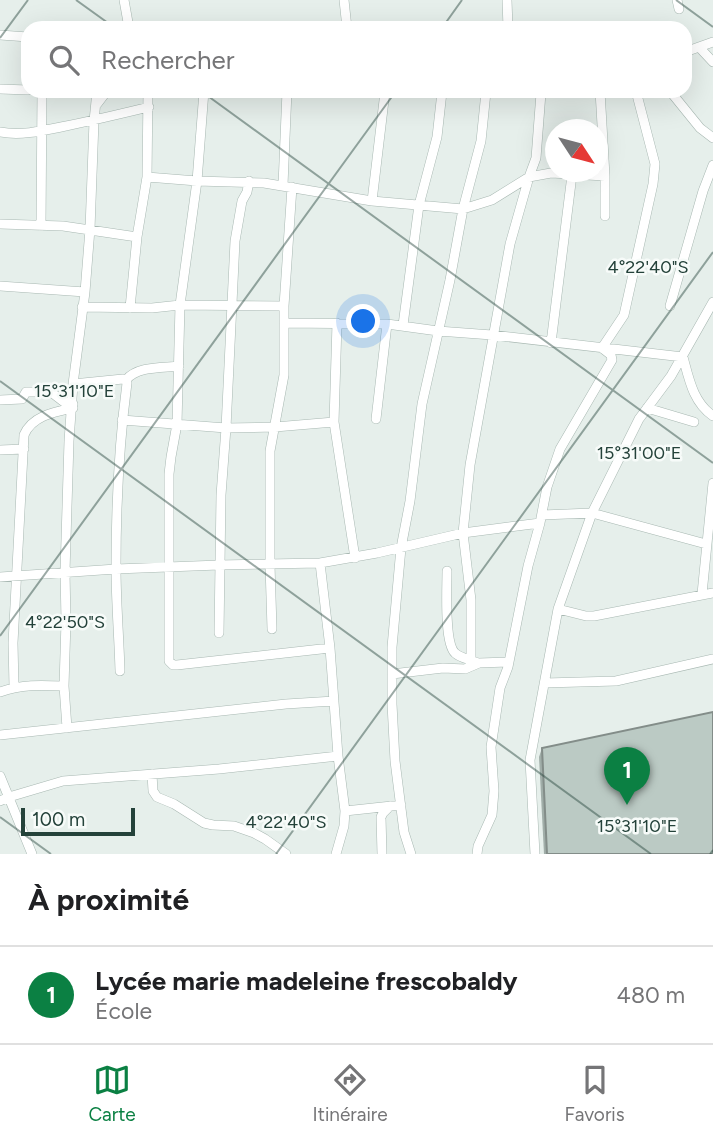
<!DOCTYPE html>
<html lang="fr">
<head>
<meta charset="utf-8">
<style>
	body { margin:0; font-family:Figtree,sans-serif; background:#f2f2f2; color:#202124 }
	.compass { position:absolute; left:545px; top:119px; width:63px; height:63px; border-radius:50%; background:#fff; box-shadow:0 7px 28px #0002; rotate:126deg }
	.scale { position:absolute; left:21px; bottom:18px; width:114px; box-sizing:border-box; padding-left:7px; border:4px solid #24423a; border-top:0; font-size:19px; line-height:24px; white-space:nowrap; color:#24423a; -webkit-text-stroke:5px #f7fbf9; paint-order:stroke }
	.you { position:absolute; left:364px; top:322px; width:24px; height:24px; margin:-18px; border:5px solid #fff; border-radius:50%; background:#1a73e8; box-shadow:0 0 0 10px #1a73e833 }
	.badge { display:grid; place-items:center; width:46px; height:46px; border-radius:50%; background:#0b8043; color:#fff; font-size:23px; font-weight:700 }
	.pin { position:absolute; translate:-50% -58px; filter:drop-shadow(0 2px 4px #0008) }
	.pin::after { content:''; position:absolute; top:37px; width:24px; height:21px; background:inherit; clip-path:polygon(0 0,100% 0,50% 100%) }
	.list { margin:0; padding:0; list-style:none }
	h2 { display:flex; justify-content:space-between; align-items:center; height:91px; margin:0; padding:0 28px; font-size:30px }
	h2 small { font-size:23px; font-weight:400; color:#757577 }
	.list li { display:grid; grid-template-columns:46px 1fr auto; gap:21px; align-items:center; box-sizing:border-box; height:98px; padding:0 28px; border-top:2px solid #e0e0e0 }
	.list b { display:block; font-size:26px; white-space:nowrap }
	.list p { margin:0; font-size:23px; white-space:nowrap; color:#757577 }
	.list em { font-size:23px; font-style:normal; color:#757577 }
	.icon { flex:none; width:38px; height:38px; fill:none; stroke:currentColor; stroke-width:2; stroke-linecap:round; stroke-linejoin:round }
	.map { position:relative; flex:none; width:713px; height:854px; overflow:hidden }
	.search { position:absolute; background:#fff; box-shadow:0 7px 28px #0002; left:21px; right:21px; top:21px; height:77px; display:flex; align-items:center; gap:18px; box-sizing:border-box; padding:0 24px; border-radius:21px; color:#757577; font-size:26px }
	.sheet { height:189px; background:#fff }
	nav { display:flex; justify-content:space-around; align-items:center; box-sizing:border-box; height:98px; border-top:2px solid #e0e0e0; background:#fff; font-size:19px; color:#757577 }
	nav a { display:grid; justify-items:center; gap:4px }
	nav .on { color:#0b8043 }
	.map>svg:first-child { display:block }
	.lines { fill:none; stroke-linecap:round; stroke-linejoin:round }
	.minor-casing { stroke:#a8b8b2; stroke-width:10 }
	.minor { stroke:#fff; stroke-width:9 }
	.wall { fill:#a1aea9 }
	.building { fill:#bbcac4; stroke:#838d89; stroke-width:2 }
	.ticks { fill:none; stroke:#24423a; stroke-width:2; stroke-opacity:0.45 }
	.ticks-label { font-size:18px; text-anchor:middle; fill:#24423a; stroke:#f7fbf9; stroke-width:5; stroke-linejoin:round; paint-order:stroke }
</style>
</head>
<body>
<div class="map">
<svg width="713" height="854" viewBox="0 0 713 854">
	<rect width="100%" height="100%" fill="#e6efeb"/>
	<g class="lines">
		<defs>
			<path id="minor" d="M124,0L129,28
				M344,0L347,28
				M507,0L508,28
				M677,0L679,9
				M0,35L28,37
				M699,47L713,62
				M685,52L713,42
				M0,89L28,90
				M204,91L197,181L180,305L177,424L171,457L169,474V661L173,665H177L330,648
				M369,91L577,93L590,91
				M600,91L605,176V216
				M670,91L700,128L713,138
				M97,104L107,91
				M0,132C20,136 42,131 61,127C91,121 120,114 149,107
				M147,177L197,181L264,183L372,201L463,209L492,200L529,177L551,173L605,176
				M283,185L287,91
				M372,201L385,92
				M0,224L63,226L137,237
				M41,226L42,91
				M0,286L85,292
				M670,306L703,191L713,165
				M82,307L152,308L180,305L284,306
				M130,308L137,237L147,177L148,91
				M284,323L387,324L438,331L492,335L683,357C689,379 693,402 713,416
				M337,323L334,422L355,558
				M403,325L419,205L437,137L442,92
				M551,343L572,175
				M73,384L123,379L126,380C137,366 162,368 179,366
				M0,400L22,399L26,392H51L64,402L73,404
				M647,408L694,422
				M376,419L387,324
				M122,420L226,428L275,427L334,422
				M0,450L24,449
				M542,515L592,513L706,544
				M320,563L330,648L338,756L345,811L344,826L336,854
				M447,571C447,588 444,643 455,653C460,658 469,659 476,662
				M0,577L116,569L219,565L320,563L377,553L463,533L540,523
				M702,594L713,483
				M558,609L586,616H594L713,593
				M272,629L270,565V451L284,375V306L292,187
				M219,633L221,495L226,428L235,241L242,201L247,192L249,181
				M471,660V600L463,533L470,465L510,244L529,177L536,158L541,93
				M120,671C119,636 116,602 116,567C116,506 119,444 127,383L126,380
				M392,674L443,668L465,669L479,663L508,662
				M545,683L616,681L713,659
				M14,687L13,643L24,435C32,416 54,412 73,408
				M0,692C22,684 41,685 64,686
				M67,728L64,686L66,621L65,572L69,441L73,384L85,292L90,229L94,121L97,91
				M0,735L286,704L334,701
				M152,774L153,791L157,797L174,804L204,823L213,825L234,826L254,833L265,839L286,854
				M0,776L32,854
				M0,801L9,797L63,781L219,769L338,756
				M345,811L401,805
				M382,854L381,817L383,813L390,806
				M411,854L404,832L395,761L392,704V647L401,548L410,501L422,404L450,280L463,209L481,141L486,92
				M477,854L478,846L492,815L494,791L491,747L500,688L508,667L528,566L540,523L547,487L560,449L612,360L611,355L602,348L624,315L653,184L655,164L636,91
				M535,854L530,760L558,609L592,513L639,419L671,376L713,302"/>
		</defs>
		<!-- minor casing -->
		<use href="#minor" class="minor-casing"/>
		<!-- minor -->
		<use href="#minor" class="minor"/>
	</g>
	<!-- wall -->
	<path class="wall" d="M542,748L713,854H544L539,757Z"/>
	<!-- building -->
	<path class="building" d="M713,712V854H547L542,748Z"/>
	<!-- ticks -->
	<path class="ticks" d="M76,0L115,28M676,0L713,27M442,28L462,0M0,38L28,0M201,91L713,463M0,381L651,854M0,636L396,91M0,817L51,854M276,854L713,252M710,854L713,850"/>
	<g class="ticks-label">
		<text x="648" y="273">4°22'40"S</text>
		<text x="74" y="397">15°31'10"E</text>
		<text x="639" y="459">15°31'00"E</text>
		<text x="65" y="628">4°22'50"S</text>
		<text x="286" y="828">4°22'40"S</text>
		<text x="637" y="832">15°31'10"E</text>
	</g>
</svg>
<svg class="compass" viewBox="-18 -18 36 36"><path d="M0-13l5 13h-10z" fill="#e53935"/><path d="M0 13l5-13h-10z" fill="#757577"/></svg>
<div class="scale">100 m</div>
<div class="you"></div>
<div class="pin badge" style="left:627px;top:805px">1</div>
<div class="search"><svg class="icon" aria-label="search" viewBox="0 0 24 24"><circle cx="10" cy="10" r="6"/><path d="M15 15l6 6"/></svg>Rechercher</div>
</div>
<section class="sheet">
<h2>À proximité<small></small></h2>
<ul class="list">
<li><span class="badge">1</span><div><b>Lycée marie madeleine frescobaldy</b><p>École</p></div><em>480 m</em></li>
</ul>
</section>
<nav>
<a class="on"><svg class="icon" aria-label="map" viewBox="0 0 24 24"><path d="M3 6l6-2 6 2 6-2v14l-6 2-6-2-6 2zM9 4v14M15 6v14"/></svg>Carte</a>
<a><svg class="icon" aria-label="directions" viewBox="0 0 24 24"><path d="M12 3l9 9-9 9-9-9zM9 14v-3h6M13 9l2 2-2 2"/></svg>Itinéraire</a>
<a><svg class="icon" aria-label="saved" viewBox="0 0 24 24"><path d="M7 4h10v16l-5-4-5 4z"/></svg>Favoris</a>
</nav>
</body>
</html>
